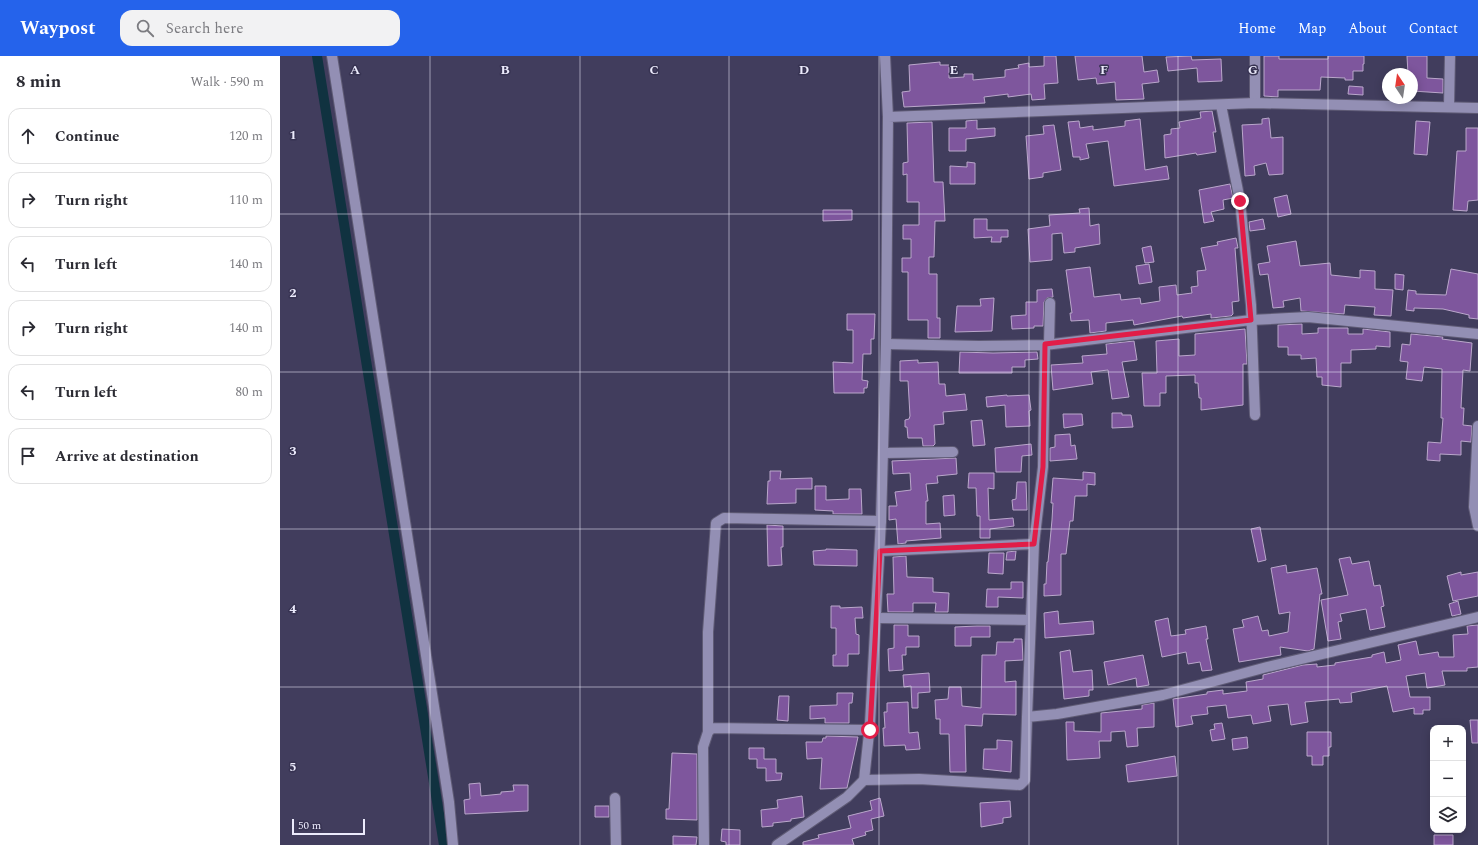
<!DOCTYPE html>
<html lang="en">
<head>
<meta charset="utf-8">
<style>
	body { margin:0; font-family:Spectral,serif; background:#f2f2f3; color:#2b2b33 }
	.controls { position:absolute; right:12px; bottom:12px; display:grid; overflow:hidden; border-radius:8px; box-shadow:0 2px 10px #0003 }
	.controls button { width:36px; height:36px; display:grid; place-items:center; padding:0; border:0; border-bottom:1px solid #e1e1e2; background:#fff; color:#2b2b33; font:20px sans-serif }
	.compass { position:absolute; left:1102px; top:12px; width:36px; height:36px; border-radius:50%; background:#fff; box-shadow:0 2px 10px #0003; rotate:347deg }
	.scale { position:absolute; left:12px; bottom:10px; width:73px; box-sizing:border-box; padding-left:4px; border:2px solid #ecebfc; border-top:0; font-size:11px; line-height:14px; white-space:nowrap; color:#ecebfc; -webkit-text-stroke:3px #373352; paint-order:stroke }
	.stop { position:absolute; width:12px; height:12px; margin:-9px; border:3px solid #e11d48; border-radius:50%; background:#fff }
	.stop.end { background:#e11d48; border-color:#fff; box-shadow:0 1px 4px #0008 }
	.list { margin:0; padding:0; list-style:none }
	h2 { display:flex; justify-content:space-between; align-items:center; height:52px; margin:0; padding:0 16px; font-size:17px }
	h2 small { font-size:13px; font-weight:400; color:#7c7c81 }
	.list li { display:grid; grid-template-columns:26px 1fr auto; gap:12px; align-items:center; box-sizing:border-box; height:56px; margin:0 8px 8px; padding:0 8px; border:1px solid #e1e1e2; border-radius:12px }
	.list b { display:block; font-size:15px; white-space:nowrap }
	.list em { font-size:13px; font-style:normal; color:#7c7c81 }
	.icon { flex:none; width:22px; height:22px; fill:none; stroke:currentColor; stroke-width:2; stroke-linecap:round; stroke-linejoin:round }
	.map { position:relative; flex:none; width:1198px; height:789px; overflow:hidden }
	header { display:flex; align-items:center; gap:24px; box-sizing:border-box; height:56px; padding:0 20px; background:#2563eb; color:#fff }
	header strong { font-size:19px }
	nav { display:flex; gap:22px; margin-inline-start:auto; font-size:14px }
	.search { width:280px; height:36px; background:#f2f2f3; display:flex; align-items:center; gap:10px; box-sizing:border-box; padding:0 14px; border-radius:12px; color:#7c7c81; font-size:15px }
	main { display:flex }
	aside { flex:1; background:#fff }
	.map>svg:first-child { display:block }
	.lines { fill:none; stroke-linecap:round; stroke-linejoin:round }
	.canal { stroke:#103240; stroke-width:10 }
	.building { fill:#7e569d; stroke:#baa7cb }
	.street-casing { stroke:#5f5b75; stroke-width:12 }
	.secondary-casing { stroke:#5f5b75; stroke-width:12 }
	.street { stroke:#938fb4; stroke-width:10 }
	.secondary { stroke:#938fb4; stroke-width:10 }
	.route { stroke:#e11d48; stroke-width:5 }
	.grid { fill:none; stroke:#ecebfc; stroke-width:1; stroke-opacity:0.55 }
	.grid-label { font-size:13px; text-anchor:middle; font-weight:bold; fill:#ecebfc; stroke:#373352; stroke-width:3; stroke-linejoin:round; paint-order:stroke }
</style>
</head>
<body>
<header>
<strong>Waypost</strong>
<div class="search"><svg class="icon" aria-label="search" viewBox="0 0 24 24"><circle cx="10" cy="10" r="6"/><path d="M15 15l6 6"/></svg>Search here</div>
<nav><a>Home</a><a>Map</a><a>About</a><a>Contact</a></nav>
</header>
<main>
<aside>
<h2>8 min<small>Walk · 590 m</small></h2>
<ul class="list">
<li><svg class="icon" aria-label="ahead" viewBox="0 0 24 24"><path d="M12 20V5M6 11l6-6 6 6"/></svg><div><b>Continue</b></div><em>120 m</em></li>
<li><svg class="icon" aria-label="right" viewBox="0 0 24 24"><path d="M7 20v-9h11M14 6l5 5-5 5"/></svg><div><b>Turn right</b></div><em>110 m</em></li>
<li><svg class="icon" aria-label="left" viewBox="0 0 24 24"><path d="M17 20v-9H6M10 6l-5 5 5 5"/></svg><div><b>Turn left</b></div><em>140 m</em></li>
<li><svg class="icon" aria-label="right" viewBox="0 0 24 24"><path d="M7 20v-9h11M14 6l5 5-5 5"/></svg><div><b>Turn right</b></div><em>140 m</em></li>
<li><svg class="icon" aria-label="left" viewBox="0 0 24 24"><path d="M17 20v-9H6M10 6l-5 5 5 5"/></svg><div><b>Turn left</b></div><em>80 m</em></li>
<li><svg class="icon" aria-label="arrive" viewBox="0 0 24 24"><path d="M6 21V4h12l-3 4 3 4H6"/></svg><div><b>Arrive at destination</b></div></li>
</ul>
</aside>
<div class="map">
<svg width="1198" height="789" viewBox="0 0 1198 789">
	<rect width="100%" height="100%" fill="#413d5d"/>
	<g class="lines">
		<!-- canal -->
		<path class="canal" d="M37,0L164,789"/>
	</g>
	<!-- building -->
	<path class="building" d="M764,0H776L778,27L764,28L765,43L752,44L751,38L728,41V38L704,41L705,47L624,51L622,36L630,35L629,9L660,6V9H669V22L684,21V18H693V24L725,21V14L739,12L738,9L749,7V11L764,10Z
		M795,0H862L864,16L877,14L879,26L862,28L864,43L836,44L835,26L817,28L816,22L798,24Z
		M911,0L912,4L941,3L942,25L918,26L917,12L888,15L886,1Z
		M984,0H999V3H1048V0H1084V8H1083V15H1073V24H1065V22L1041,21L1040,34H998V41L984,40Z
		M1127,0H1147V22L1163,23V37L1132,35V18H1128Z
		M1069,30L1083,31V39L1068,38Z
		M932,55L936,76H933L936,96L917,99L916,97L885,102L884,79L891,78V73L900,72L899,66L921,62L920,56Z
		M989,62L991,82L1003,81V118L989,119L986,107L974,110L975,119L965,120L962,69L982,68V63Z
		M860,63L865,114L887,110L889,123L834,130L828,85L806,88L809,102L800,104V101H793L788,66L799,65L800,72L813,70V74L845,70V65Z
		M697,64V73L715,72V80L686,83V95H669V72H686V65Z
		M1136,65L1150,66L1147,99L1134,98Z
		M652,66L654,126H663L665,165H655L654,201H649V218H657V262H660V282H648V264H628V216H622V202H631V183H623V169H639V146H627V118L623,119V107L628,106L627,67Z
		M774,69L781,114L763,117V121L749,123L746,80L764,78L763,70Z
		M1186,72H1198V144L1188,145L1187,155L1173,154L1177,95H1186Z
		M687,106L695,107V128H670V110L687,111Z
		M950,128L953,142L943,144L944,153L931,156L934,165L924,167L919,134Z
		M1007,139L1011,158L998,161L994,142Z
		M809,152L810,170L819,168L820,188L795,192V196L784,197L782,177L772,178V204L750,206L748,173L770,170L769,159L800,157L799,153Z
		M543,154H572V164L543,165Z
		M694,163H707V174H728V181H721V186H711L712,181L694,182Z
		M983,163L985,173L970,175L969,166Z
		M956,182L958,192H955L959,245L952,246L953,258L951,260L931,262V258L903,262L902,260L854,269L853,264L826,267V275L810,277L809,264L791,265L790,257H792L786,214L810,211L814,241L840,238L841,244L860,242L861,248L880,245L879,231L896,229L897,239L912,237L911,231L918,230L917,215L926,214L921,192L938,189L937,186Z
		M1016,185L1020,210L1050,207L1051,219L1080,222V214L1095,215V233L1113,234L1111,260L1094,259L1095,251L1065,249L1064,258L1021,255L1020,242L1003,245L1004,251L993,252L988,218L980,219L978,208L990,206L987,190Z
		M871,190L874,206L865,207L862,192Z
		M869,208L872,226L859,228L856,210Z
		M1171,213L1198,218V263L1189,262V259L1163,253L1134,252V255L1126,254L1128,234L1136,235V238L1166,239Z
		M1115,218L1124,219L1123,234L1115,233Z
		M772,233L773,241L767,242L764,246L763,270H754V272L732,273L731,260L746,259V246H757V234Z
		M714,242L712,275L675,276L677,250H701L700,243Z
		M567,258H595L594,283H591V298H583L582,324L588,325L587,332H584V337H554L553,306L573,307V274H567Z
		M1022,268V278L1038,277V272H1068V278H1083V273L1110,276V291L1096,290V293L1071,294V307H1061V331L1042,329V321H1037L1036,302L1021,303V299H1008V291H998V269Z
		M965,273L967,308H963V349L921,354V342H919L918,327H915V319L886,320V337H880V350H864L862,317H877L876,285L899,283V300L915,299V278Z
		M1131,278L1163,281L1162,283L1192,287L1190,315L1183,314L1181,352H1184L1183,369L1192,370L1191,386L1181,385V399L1160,398V405L1147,404L1148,386L1161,387L1163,362H1161L1162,313L1144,311L1142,325L1126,323L1128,306L1120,305L1122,288L1130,289Z
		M854,285L857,304L842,306L849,341L832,343L828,314L811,316L813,328L773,334L771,309L803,307L802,300L827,298L826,288Z
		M680,296L713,297L757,296L758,303L745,304V311H732V317H679Z
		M638,304V307L658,306L659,328H665L666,340L685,338L687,354L663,356L664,368L654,369L655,388L653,390H643L642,382H628L627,371H625V364L629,363L630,360L628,325H620V305Z
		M727,339V340L749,339L751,354L749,355L750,370L726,371L725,349L707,351L706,341Z
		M832,357H842V359H851L853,371L832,372Z
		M783,358H802L803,369L784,372Z
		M702,364L705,389L693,390L691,365Z
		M790,378L791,390L795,389L797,403L770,405V392L775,391V379Z
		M751,388L752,399L742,400L741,416H716L715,392Z
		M676,402L677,418L657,420L658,427L646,428L648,445H646V468L660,467L661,482L626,485V487L618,488L616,463L609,464V450H617L615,436L631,434L630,417L613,418L612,405Z
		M490,415H501L500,423L532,422V433H516V447L487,448L488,425H490Z
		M803,416L815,417V429L807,428V440H795L793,465H790L786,498H781V539L764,540V528H766L767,506H768L772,464L773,447H771L773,422L803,424Z
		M689,417H714V433L708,432L709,464L733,462L734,470L710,473V482H700V460H697L696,432H688Z
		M737,426H746L747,454H733L732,444L736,443Z
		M535,430H546V444L569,443V433H581L582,458H553V455L535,454Z
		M674,439L675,459L664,460L663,440Z
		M487,469L503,470V491H501L502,509L488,510Z
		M980,471L986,504L978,506L971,473Z
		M546,493L577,494V510L534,509L533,495L546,494Z
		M736,495L735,504H726L727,496Z
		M709,497H724L723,518L708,517Z
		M626,500L627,521L653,522V536L669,537L668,556H655L656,547H633V556H608L607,538H614L613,501Z
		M1070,501L1072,508L1089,505L1094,530L1100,529L1104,550L1101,551L1105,571L1090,574L1086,553L1060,558L1062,565L1058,566L1061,583L1048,585L1041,544L1068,539L1059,503Z
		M1006,509L1007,517L1037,512L1042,538H1040L1034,593L1028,595L1000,591L1001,599L959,606L953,573L964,571L962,564L978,560L982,575L988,574L989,580L1008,576L1010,556L999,558L991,512Z
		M1181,516V519L1198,516V540L1173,545L1167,520Z
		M731,526H743V542L718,541V551H706L707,533H731Z
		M1178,545L1181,558L1172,560L1169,548Z
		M551,550H560V552L582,551L583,562H575L576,578L579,579V598H568V610H553V599H556V572H551Z
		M778,555L779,568L813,565L814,578L765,582L764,557Z
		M888,562L891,580L906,578L905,574L926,570L928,583H926L932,614L922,615L920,606L908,608L906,596L882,601L875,565Z
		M614,569H628V580H639V591H626V599H622L623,614L609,615L608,593L614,592Z
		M1198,569V611L1187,612V615H1162L1165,629L1147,632L1145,617L1126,620L1130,641H1150V654H1143V658H1134V652L1113,656L1107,630L1071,637L1072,646L1060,647L1059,643L1025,646L1028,666L1011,669L1008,648L988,650L991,665L973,668L971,659L948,662L946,649L927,651L928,658L911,660L913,668L896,671L893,643L927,638V636L943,634V638L967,635L966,626L983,623V619L1023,609L1037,608V611L1055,609V607L1092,601V599L1104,596L1106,607L1121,604L1118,589L1136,585L1139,599L1158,596L1159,601H1174L1173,579L1188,578L1187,570Z
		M697,570H710V581H691V590H675V571Z
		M734,583H742L743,604L725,605V626L736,625V659L703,658L702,670L685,669L686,716H670L669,678H660V663H656L655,644L668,643L669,631H681L682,650L701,652L702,599H716L717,586H734Z
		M790,594L793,616L812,614L813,634H809V640L784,643L780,596Z
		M863,599L869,629L857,631L856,622L828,629L824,606Z
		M649,617L650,636L638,637V652H632L631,630L624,631L623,619Z
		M557,637H573L572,647H569V667H545V662L530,663V650L557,649Z
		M499,640H509L508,665L497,664Z
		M628,646L629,677L638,676L640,693L626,694L625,689L604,690L603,672H605L604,656H607V647Z
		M874,647V671L857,672L858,690L847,691L845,675L831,676V685H819L820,702L787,704L786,666H794V675L821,676V657L862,653V649Z
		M1190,664H1198V687H1192Z
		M942,667L945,683L932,685L930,674L935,673L934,668Z
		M1027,676H1051V691H1049V700H1043V709H1032V700H1027Z
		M546,680L578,681L567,732L540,733L542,702L527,703L526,686H542L543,682H546Z
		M967,681L968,692L953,694L952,683Z
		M717,684L732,685L731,716L703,713L704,693H717Z
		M469,692H484V703H496V717H502L501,724L486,725V712H477V703H469Z
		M392,697L417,698V764L386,763V753H389Z
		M895,700L897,720L848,726L846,709Z
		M200,727L201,740L221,738V736L234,735L233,729H248V755L185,758L184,744L190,743L189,728Z
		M522,740L524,761L511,763V765L493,767V770L482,771L481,754L498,752L497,744Z
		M600,742L604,760L591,763L593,774L585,776L586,779L572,783L574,789H523V786L539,782L538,779L571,772L568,760L592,754L590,745Z
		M730,745L731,761L723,762V767L701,771L700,747Z
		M315,750H329V761H315Z
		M442,773L460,774V789H446V786L441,785Z
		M1154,779H1173V789H1154Z
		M393,780L417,781L416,789H393Z"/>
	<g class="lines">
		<defs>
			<path id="street" d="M52,0L169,746L173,789
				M605,0L608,61
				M975,47V0
				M941,49L960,145L971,249L975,359
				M1169,50L1170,0
				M606,288L699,290L765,289L971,264L1028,261L1198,278
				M769,288L770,247
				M765,289L763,411L754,488L747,661L777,658L883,639L987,611L1198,561
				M1198,370L1194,451L1198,470
				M603,397L673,396
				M600,495L754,488
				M597,562L750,564
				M428,676V576L436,467L444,462L601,465
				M584,724L639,723L740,729L745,724L747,661
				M335,742L336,789
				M424,789L423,691L428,676L432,672L590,674"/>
			<path id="secondary" d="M497,789L567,741L584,724L590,668L601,465L606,288L608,61L975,47L1198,52"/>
		</defs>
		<!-- street casing -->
		<use href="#street" class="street-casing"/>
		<!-- secondary casing -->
		<use href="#secondary" class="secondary-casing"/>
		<!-- street -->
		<use href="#street" class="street"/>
		<!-- secondary -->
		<use href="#secondary" class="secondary"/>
	</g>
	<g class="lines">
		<!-- route -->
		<path class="route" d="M590,674L600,495L754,488L763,411L765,288L971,264L960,145"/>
	</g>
	<!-- grid -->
	<path class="grid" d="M150,0V789M300,0V789M449,0V789M599,0V789M749,0V789M898,0V789M1048,0V789M0,158H1198M0,316H1198M0,473H1198M0,631H1198"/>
	<g class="grid-label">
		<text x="75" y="18">A</text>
		<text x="225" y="18">B</text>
		<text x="374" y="18">C</text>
		<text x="524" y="18">D</text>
		<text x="674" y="18">E</text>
		<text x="824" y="18">F</text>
		<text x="973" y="18">G</text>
		<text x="13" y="83">1</text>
		<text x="13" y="241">2</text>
		<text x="13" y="399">3</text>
		<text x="13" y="557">4</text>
		<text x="13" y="715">5</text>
	</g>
</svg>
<div class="controls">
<button>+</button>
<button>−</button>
<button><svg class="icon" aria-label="layers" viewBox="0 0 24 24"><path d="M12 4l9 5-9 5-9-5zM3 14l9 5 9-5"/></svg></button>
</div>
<svg class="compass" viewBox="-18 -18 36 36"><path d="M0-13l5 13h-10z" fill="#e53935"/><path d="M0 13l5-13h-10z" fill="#7c7c81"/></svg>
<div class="scale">50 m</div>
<div class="stop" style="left:590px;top:674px"></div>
<div class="stop end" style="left:960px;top:145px"></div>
</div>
</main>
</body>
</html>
